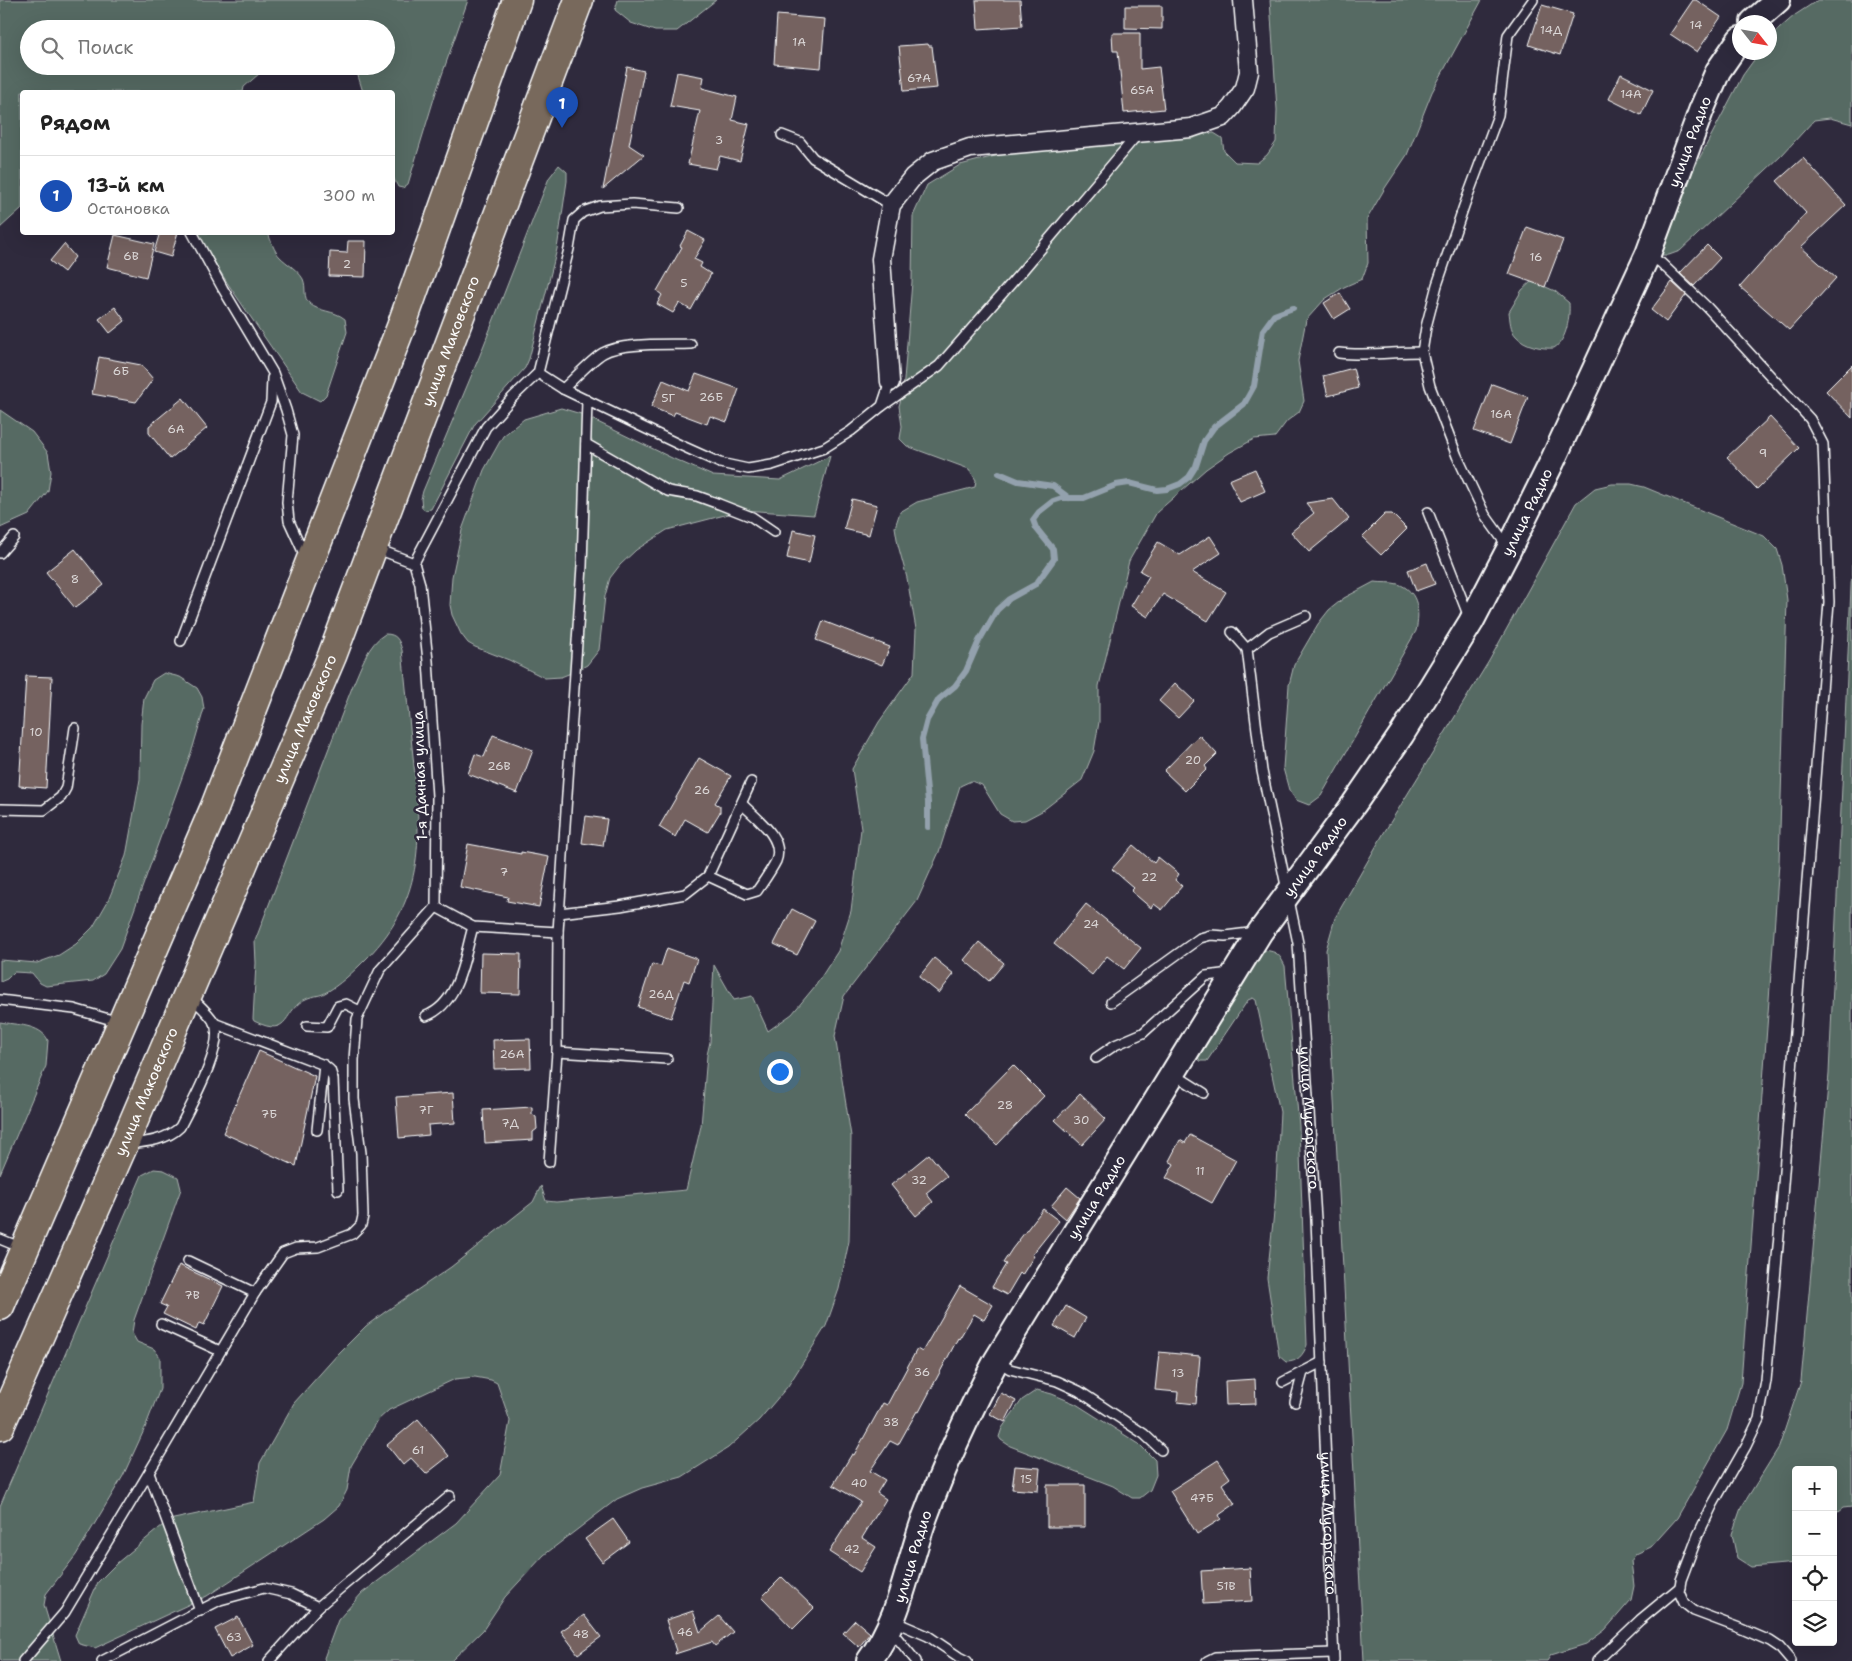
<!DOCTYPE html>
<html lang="ru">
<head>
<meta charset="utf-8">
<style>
	body { margin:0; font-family:"Shantell Sans",sans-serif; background:#f6f6f6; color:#222 }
	.controls { position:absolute; right:15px; bottom:15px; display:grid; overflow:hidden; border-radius:5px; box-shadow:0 5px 20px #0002 }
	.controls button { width:45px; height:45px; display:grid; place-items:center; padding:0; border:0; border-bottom:1px solid #e0e0e0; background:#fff; color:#222; font:25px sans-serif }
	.compass { position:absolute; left:1732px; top:15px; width:45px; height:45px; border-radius:50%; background:#fff; box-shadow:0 5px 20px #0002; rotate:121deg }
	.you { position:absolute; left:779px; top:1071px; width:18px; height:18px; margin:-12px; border:4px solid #fff; border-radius:50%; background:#1a73e8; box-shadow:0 0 0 8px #1a73e833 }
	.badge { display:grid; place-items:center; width:32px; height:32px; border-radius:50%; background:#d93025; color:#fff; font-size:16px; font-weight:700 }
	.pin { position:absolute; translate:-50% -41px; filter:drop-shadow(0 1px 2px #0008) }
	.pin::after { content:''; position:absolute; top:26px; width:18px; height:15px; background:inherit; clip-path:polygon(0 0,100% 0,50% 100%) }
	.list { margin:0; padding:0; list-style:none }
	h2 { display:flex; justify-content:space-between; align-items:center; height:65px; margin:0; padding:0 20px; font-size:21px }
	h2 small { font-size:16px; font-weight:400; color:#767676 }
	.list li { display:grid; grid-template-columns:32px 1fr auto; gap:15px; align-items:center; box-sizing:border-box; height:80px; padding:0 20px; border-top:1px solid #e0e0e0 }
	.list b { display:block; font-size:19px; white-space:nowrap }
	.list p { margin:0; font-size:16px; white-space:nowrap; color:#767676 }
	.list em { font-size:16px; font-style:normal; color:#767676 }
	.icon { flex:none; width:28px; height:28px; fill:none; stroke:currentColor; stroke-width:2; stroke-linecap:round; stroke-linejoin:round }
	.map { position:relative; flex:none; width:1852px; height:1661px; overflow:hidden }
	.search { position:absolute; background:#fff; box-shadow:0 5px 20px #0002; left:20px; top:20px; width:375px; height:55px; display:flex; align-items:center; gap:12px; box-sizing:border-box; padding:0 18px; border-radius:28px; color:#767676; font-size:19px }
	.panel { position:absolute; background:#fff; box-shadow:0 5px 20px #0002; left:20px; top:90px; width:375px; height:145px; border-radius:5px }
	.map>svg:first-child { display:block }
	.green { fill:#576a63; stroke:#abb4b1 }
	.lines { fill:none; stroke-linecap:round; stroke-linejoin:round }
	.stream { stroke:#93a1ad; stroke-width:6 }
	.building { fill:#746261; stroke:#fff }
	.lane-casing { stroke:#fff; stroke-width:12 }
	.street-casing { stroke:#fff; stroke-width:21 }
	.secondary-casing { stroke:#fff; stroke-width:28 }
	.highway-casing { stroke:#fff; stroke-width:31 }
	.lane { stroke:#2f2a3d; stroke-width:9 }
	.street { stroke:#2f2a3d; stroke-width:18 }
	.secondary { stroke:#2f2a3d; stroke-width:24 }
	.highway { stroke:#78695c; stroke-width:28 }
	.labels { text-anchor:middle; stroke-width:5; stroke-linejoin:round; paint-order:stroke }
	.number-label { font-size:12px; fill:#dcd8d8 }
	.street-label { font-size:15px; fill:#fff; stroke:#2f2a3d }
</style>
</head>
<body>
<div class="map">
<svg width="1852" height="1661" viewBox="0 0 1852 1661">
	<rect width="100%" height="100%" fill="#2f2a3d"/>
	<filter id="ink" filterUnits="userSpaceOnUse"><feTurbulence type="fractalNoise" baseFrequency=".02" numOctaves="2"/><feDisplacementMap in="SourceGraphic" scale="10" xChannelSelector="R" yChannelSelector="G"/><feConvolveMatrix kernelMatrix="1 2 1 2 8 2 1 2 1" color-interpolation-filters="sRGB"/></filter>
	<g filter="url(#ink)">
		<!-- green -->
		<path class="green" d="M0,0H468L436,92L408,184L403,188L398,187L393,177L392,92H363L355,66H386V29H29V66H268L244,87L243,92H22V208L0,228Z
			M618,0H716L677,31H655L631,23L615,10Z
			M1270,0H1482L1432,92L1407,155L1385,188L1367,219L1368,263L1362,279L1344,287L1325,299L1306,320L1298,361L1304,401L1299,412L1287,421L1275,437L1254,439L1229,453L1206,469L1157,512L1129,561L1099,686V722L1094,751L1082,780L1042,811L1025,820L1012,821L1000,814L982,785L971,781L960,786L939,852L917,901L844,996L835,1036L851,1136L849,1241L839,1289L826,1326L788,1386L759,1420L728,1448L682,1477L642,1488L617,1499L544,1555L505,1597L483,1630L451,1661H325L324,1658L338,1620L362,1593L456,1523L500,1475L510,1421L497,1383L491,1380L475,1377L455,1379L389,1410L378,1420L351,1466L347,1490L339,1506L324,1519L207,1596L95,1648L79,1644L75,1635L98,1582L117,1563L169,1520L254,1502L260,1463L294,1403L338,1354L366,1326L385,1312L451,1267L533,1202L541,1186L546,1201L556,1202L686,1190L701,1126L707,1055L710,1042L714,965L734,1000L752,996L768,1031L792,1014L816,985L838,951L851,911L861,829L852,769L879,722L914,673L916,629L907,578L898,545L895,527L900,512L917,502L975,487L976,480L969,469L907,446L900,439L902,426L899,406L903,392L912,282L913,216L927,185L960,165L999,155L1214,133L1222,138L1224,151L1235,162L1257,163L1267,155L1276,142L1277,110Z
			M1818,0H1852V124L1830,118L1814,120L1782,155L1680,251L1669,255H1659L1656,241L1743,75L1759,53L1770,52V38L1772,35L1795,15Z
			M559,165L567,172V181L557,249L529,359L525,368L475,424L431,509L425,510L422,508L421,499L423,491L480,355L549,178Z
			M199,233H268C271,241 274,251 280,257C287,264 298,270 303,279C307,288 302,297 310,304C319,312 334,310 345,319L347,332L326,395L320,401L302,392L228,284L200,239Z
			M1532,281L1555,291L1569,303C1570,317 1567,340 1554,348C1542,349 1525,346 1516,336C1510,330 1510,319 1509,312L1522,290Z
			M561,408L581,414L674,459L713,476L780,480L830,456L814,515L744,510L667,530L636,550L620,565L610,578L605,596L599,650L587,665L576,671L561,677L545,678L509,660L475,647L468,643L461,634L452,615L450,605L452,577L462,530L484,470L503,436L524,419Z
			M0,410L32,432L48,453L51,472L48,491L29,515L0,528Z
			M1612,484H1631L1644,487L1764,536L1777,549L1782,565L1787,600L1779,863L1741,1383L1727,1430L1677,1518L1651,1547L1636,1554L1631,1561L1634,1586L1631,1600L1605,1630L1586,1644L1551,1655L1547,1661H1364L1326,950L1335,918L1385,831L1489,661L1576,503L1595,488Z
			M1852,565V1507L1843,1508L1833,1516V1470H1796V1563L1751,1567L1737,1558L1732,1534L1741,1508L1779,1447L1801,1381L1829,1074Z
			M1374,582C1382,583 1391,582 1398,584C1419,591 1420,613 1416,631L1321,796L1309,805L1296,800L1289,790L1283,768L1289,685L1294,665L1318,624L1329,610L1344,598Z
			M385,634C397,634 399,640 402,650C406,686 409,721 413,756C421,834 427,897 367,958C354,971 339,986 323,994C318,996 313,996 308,998C282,1008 292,1040 254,1021L253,1019L256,963L255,941L353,685C361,667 368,644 385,634Z
			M164,673L180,677L197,688L202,697L204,709L193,747L120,949L104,974L93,981L46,986L40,983L32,973L14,972L7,979L0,982V960L37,963L59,955L76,944L93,927L108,901L126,856L140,779L141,724L144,698L153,680Z
			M1264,950C1278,952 1279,954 1285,966L1299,1126L1307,1345C1303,1355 1298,1362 1286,1362L1279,1356L1267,1278L1275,1203L1280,1112L1256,1000L1253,998L1248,1000L1207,1061H1200L1197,1055L1254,956Z
			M0,1022C16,1025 40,1024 48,1040L46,1066L0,1174Z
			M154,1169L164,1170L178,1177L181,1189L134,1320L132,1333L137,1342L154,1349L160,1357V1389L145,1428L123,1476L76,1555L46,1594L44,1605L61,1661H0V1506L142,1175Z
			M1037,1390L1052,1394L1076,1404L1139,1444L1155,1460L1156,1475L1150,1490L1140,1498H1132L1113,1486L1010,1446L1001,1440L999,1437L1002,1428L1022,1400Z"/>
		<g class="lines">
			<!-- stream -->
			<path class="stream" d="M999,473L1018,481L1053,486L1069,498
				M928,827V802L922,739L927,720L939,699L955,686L966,671L979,641L997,610L1009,599L1036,584L1054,559L1053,549L1036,528L1033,520L1039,512L1053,501L1062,498H1084L1116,485L1129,483L1157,490L1167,489L1180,484L1189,477L1196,466L1204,441L1214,427L1244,404L1254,386L1263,330L1274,315L1293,308"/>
		</g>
		<!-- building -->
		<path class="building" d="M976,0H1020L1022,26L978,29Z
			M1693,0H1696L1721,17L1697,52L1670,34Z
			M1542,5L1573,14L1560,55L1529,45Z
			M1125,6H1162V29L1125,28Z
			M777,15L825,19L821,68L774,64Z
			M1112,33H1140V69L1159,67L1164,109L1124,113L1118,51H1113Z
			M928,44L929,46H932L937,88L904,91L899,46Z
			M627,67L644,71L629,145L644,155L603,189Z
			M677,72L704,77L702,88L737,97L732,120L749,124L740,161L720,156L716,169L688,164L700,111L670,106Z
			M1621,74L1653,90L1641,115L1609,99Z
			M1803,158L1846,205L1801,247L1836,278L1789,330L1740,287L1806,213L1777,181Z
			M1527,227L1563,240L1545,287L1509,274Z
			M688,231L705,240L694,259L702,263L700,267L711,274L691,310L679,303L673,313L657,304L662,295L657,291L682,247L680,246Z
			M160,232H178L171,257L154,252Z
			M115,235L154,244L146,277L107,267Z
			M348,241H366L365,277L329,276L330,252L347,253Z
			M64,244L75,257L64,272L50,261Z
			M1707,245L1720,258L1694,286L1680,273Z
			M1672,282L1686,295L1666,322L1651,310Z
			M1340,293L1350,309L1334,319L1324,303Z
			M115,307L125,321L110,333L99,319Z
			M99,357L141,365L153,379L136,402L92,394Z
			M1852,365V418L1826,391Z
			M1353,368L1358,388L1328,396L1323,376Z
			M696,374L739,389L727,422L710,416L707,424L675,412L673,416L651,407L663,380L689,391Z
			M1492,384L1528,397L1510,444L1474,431Z
			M183,398L207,428L170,459L149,433V426Z
			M1770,417L1799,448L1757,489L1727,457Z
			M1255,469L1265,491L1240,502L1229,480Z
			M852,499L877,505L869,535L844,529Z
			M1333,499L1349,519L1309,552L1291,532L1314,513L1306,503Z
			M1385,514H1392L1407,529L1381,555L1362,537Z
			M793,530L815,535L809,563L787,558Z
			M1210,536L1221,553L1192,572L1226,592L1208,621L1163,594L1148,617L1131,606L1149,576L1140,571L1158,542L1180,555Z
			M75,549L104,585L75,608L46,572Z
			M1427,563L1435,584L1416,591L1408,570Z
			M823,621L890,647L882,665L816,640Z
			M26,676L52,677L46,788L19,786Z
			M1175,683L1194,701L1178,718L1159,701Z
			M493,735L533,750L517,793L468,774L475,754L484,757Z
			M1199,735L1217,754L1205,766L1207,769L1185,791L1164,771Z
			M699,758L731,776L715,803L720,806V812L708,832L685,819L675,837L659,827Z
			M586,816L607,819L603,846L582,843Z
			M468,844L521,854V852L549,857L539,907L507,901L508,897L460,887Z
			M1133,845L1154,863L1158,857L1179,874L1175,880L1182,886L1162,910L1154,904L1151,908L1131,891L1134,888L1112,869Z
			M1086,904L1141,948L1124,969L1107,956L1092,975L1054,944Z
			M792,909L815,921L797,955L774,944Z
			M979,942L1004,963L989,981L964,960Z
			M667,948L697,959L689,982L684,980L671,1018L638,1007L652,964L661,966Z
			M481,953L521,954L520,994L480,993Z
			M934,958L954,974L939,993L919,977Z
			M530,1039L531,1068L494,1069L493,1040Z
			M259,1051L315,1076L296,1166L223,1133Z
			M1013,1065L1044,1096L997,1145L965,1114Z
			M453,1093L455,1123L428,1125L429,1135L399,1138L396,1097Z
			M1080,1094L1106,1119L1082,1145L1055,1120Z
			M532,1107V1114L536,1117L537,1129L533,1132V1140L485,1143L483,1110Z
			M1190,1135L1236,1160L1212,1203L1166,1178L1174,1164L1169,1161L1180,1140L1185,1143Z
			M929,1154L947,1176L926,1193L933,1202L916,1216L891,1185Z
			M1067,1187L1080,1198L1066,1219L1051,1206Z
			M1043,1209L1059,1221L1032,1255L1034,1256L1022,1275L1020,1273L1007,1295L992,1287L1006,1264L1003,1263L1012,1249Z
			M179,1265L223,1286L204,1325L199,1323L196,1330L163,1314L167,1307L160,1304Z
			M960,1286L993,1305L984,1320L974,1314L959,1339L958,1338L919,1412L917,1411L898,1445L890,1441L870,1471L885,1480L877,1493L886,1499L862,1538L876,1547L860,1572L829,1552L861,1502L833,1485L852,1454L854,1455L883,1403L887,1405L917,1349L922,1352Z
			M1066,1306L1086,1318L1075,1338L1054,1326Z
			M1159,1352L1200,1356L1196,1404L1177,1402L1178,1392L1155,1390Z
			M1255,1379L1256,1404L1226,1405L1225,1381Z
			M1001,1393L1016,1401L1005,1422L990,1414Z
			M418,1419L449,1456L426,1474L411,1458L403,1465L387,1445Z
			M1218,1460L1230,1478L1222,1484L1235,1504L1219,1515L1221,1519L1197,1534L1170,1491Z
			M1015,1466L1040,1468L1038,1491L1012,1489Z
			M1047,1485H1085V1527H1047Z
			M613,1519L629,1542L602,1562L585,1539Z
			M1250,1568L1252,1601L1203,1604L1201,1571Z
			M782,1577L814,1608L793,1629L762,1597Z
			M693,1611L700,1632L719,1616L733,1632L715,1646L712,1642L675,1654L676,1651L666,1620Z
			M584,1615L601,1637L578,1654L561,1631Z
			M238,1617L253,1645L230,1658L215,1629Z
			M855,1620L870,1633L859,1647L843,1633Z"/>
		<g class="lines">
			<defs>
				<g id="lane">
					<path d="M782,135L800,142L813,158L891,205"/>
					<path d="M192,232L223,289L273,373L286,410L293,435L287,502L289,521L305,556"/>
					<path d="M1648,255L1661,263L1707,307L1810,419L1823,444L1829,602L1779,1235L1766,1381L1759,1419L1746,1446L1713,1504L1698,1535L1681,1580L1679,1592L1684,1603L1694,1611L1742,1629L1770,1641L1779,1647L1791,1661"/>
					<path d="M1339,353C1366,356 1394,352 1422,352"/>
					<path d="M538,373L563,389L680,445L720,463L748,469L772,465L824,448L851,431L882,406L890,382"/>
					<path d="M563,389C574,379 591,360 603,353C622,342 668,345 691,344"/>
					<path d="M882,406L939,366L1023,270L1137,135"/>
					<path d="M586,444L668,491L697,496L719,504L752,517L774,532"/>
					<path d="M1428,512L1469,617"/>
					<path d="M1508,547L1485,515L1457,456L1430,386L1422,352L1426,327L1437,285L1464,206L1498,115L1508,35L1533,0"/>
					<path d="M375,548L414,563L420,584L428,661L437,796L436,907L473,927L558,932"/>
					<path d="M0,553L14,537"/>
					<path d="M414,563L486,427L513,397L538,373L569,249L574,220L583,212L600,206L632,204L679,208"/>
					<path id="s1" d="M1306,616L1269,632L1247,649L1262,771L1298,943L1316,1219L1334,1661"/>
					<path d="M1232,632L1247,649"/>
					<path d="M181,641L271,402L272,378"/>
					<path d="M0,809L44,810L61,797L66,788L75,728"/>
					<path d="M708,876L747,894L757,891C763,882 771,871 776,861C785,838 756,818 742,804"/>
					<path d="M559,913L620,906L685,894L708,876L751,782"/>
					<path d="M0,1000L74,1009L119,1022"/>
					<path d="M1111,1002L1200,938L1211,935L1225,936L1257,932"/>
					<path d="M426,1016C460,1003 464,957 473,927"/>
					<path d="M214,1023L324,1065L330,1070L333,1079L338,1190"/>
					<path d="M307,1026L327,1027L338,1006L346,1004L360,1011"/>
					<path d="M557,1052L667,1059"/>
					<path d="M1096,1058L1115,1045L1143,1033L1206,976L1230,973"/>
					<path d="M1174,1074L1204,1093"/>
					<path d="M317,1130L324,1065"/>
					<path d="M129,1144C147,1142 167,1140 180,1127C191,1105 226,1043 214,1022C208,1012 198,1004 190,996"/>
					<path d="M549,1162L557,1052L558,932L582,566L587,400"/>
					<path d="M0,1239L22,1248"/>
					<path d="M188,1261L255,1293"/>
					<path d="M161,1324L220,1351"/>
					<path d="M997,1361L1010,1369L1057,1381L1079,1391L1144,1434L1161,1450"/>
					<path d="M1283,1382L1322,1362"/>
					<path d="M1295,1402L1303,1372"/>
					<path d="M149,1473L200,1611"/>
					<path d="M893,1621L928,1636L959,1657L967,1661"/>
					<path d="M889,1628L916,1661"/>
					<path d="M23,1661L65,1612L157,1459L255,1293L283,1253L296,1248L318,1247L352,1234L361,1225L363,1216L361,1153L354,1099V1060L357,1019L380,970L436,907"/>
					<path d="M102,1661L220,1600L264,1588L291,1594L318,1607"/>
					<path d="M269,1661L318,1607L450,1496"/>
					<path d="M1207,1661L1215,1657L1333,1653"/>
					<path d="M1597,1661L1640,1620L1680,1587"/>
				</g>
				<path id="street" d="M890,382L881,259L891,205L913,177L933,161L970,148L1191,128L1223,117L1232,107L1245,88L1249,72L1243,0"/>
				<g id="secondary">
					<path d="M1753,22L1778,0"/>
					<path id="s2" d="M869,1661C901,1618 907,1566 925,1517C945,1463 969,1412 996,1361L1260,932L1354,804L1402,734L1471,622L1509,549L1552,462L1648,254L1701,111L1718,71L1740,39"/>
				</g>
				<g id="highway">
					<path d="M0,1306L214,809L401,327L517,0"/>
					<path id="s3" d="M0,1426L124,1144L332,656L579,0"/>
				</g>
			</defs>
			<!-- lane casing -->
			<use href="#lane" class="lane-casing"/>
			<!-- street casing -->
			<use href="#street" class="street-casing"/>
			<!-- secondary casing -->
			<use href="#secondary" class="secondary-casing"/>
			<!-- highway casing -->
			<use href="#highway" class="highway-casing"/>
			<!-- lane -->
			<use href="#lane" class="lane"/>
			<!-- street -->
			<use href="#street" class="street"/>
			<!-- secondary -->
			<use href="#secondary" class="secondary"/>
			<!-- highway -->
			<use href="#highway" class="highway"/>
		</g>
	</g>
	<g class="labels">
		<!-- number labels -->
		<g class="number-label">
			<text x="1696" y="29">14</text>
			<text x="1551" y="34">14Д</text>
			<text x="799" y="46">1А</text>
			<text x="919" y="82">67А</text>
			<text x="1142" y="94">65А</text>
			<text x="1631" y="98">14А</text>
			<text x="719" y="144">3</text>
			<text x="131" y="260">6В</text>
			<text x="1536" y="261">16</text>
			<text x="347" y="268">2</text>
			<text x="684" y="287">5</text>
			<text x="121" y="375">6Б</text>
			<text x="711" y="401">26Б</text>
			<text x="668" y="402">5Г</text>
			<text x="1501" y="418">16А</text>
			<text x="176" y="433">6А</text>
			<text x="1763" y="457">9</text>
			<text x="75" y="583">8</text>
			<text x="36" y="736">10</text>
			<text x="1193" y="764">20</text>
			<text x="499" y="770">26В</text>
			<text x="702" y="794">26</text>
			<text x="504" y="876">7</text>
			<text x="1149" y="881">22</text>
			<text x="1091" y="928">24</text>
			<text x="661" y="998">26Д</text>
			<text x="512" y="1058">26А</text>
			<text x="1005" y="1109">28</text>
			<text x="426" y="1114">7Г</text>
			<text x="269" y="1118">7Б</text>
			<text x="1081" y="1124">30</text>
			<text x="510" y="1127">7Д</text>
			<text x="1200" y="1175">11</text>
			<text x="919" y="1184">32</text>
			<text x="192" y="1299">7В</text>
			<text x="922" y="1376">36</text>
			<text x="1178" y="1377">13</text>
			<text x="891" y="1426">38</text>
			<text x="418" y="1454">61</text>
			<text x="1026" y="1483">15</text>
			<text x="859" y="1487">40</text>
			<text x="1202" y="1502">47Б</text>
			<text x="852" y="1553">42</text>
			<text x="1226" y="1590">51В</text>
			<text x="685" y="1636">46</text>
			<text x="581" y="1638">48</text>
			<text x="234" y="1641">63</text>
		</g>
		<!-- street labels -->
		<g class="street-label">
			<text dy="5" stroke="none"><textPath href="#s2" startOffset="1734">улица Радио</textPath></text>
			<text dy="5" stroke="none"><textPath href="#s3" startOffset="1175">улица Маковского</textPath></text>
			<text dy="5" stroke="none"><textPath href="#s2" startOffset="1329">улица Радио</textPath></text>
			<text dy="5" stroke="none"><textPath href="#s3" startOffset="770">улица Маковского</textPath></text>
			<text transform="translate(420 776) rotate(-92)" y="5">1-я Дачная улица</text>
			<text dy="5" stroke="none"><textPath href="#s2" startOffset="924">улица Радио</textPath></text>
			<text dy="5" stroke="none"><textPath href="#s3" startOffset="365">улица Маковского</textPath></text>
			<text dy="5" stroke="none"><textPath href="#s1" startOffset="542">улица Мусоргского</textPath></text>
			<text dy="5" stroke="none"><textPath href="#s2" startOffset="519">улица Радио</textPath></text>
			<text dy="5" stroke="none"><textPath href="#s1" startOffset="948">улица Мусоргского</textPath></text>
			<text dy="5" stroke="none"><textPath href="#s2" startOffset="114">улица Радио</textPath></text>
		</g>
	</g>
</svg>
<div class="controls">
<button>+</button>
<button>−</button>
<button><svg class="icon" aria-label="locate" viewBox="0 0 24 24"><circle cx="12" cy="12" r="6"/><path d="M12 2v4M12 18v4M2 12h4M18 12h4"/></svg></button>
<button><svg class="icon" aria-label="layers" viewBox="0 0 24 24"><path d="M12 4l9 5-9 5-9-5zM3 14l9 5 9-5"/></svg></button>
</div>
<svg class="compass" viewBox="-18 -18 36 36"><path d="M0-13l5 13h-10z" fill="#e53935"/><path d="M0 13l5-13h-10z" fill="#767676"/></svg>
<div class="you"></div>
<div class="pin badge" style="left:562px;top:128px;background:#1a4fb4">1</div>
<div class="search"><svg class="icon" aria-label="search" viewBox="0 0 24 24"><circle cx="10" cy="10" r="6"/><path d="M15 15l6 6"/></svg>Поиск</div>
<section class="panel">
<h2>Рядом<small></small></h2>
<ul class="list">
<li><span class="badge" style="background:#1a4fb4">1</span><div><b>13-й км</b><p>Остановка</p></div><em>300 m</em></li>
</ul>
</section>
</div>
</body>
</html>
